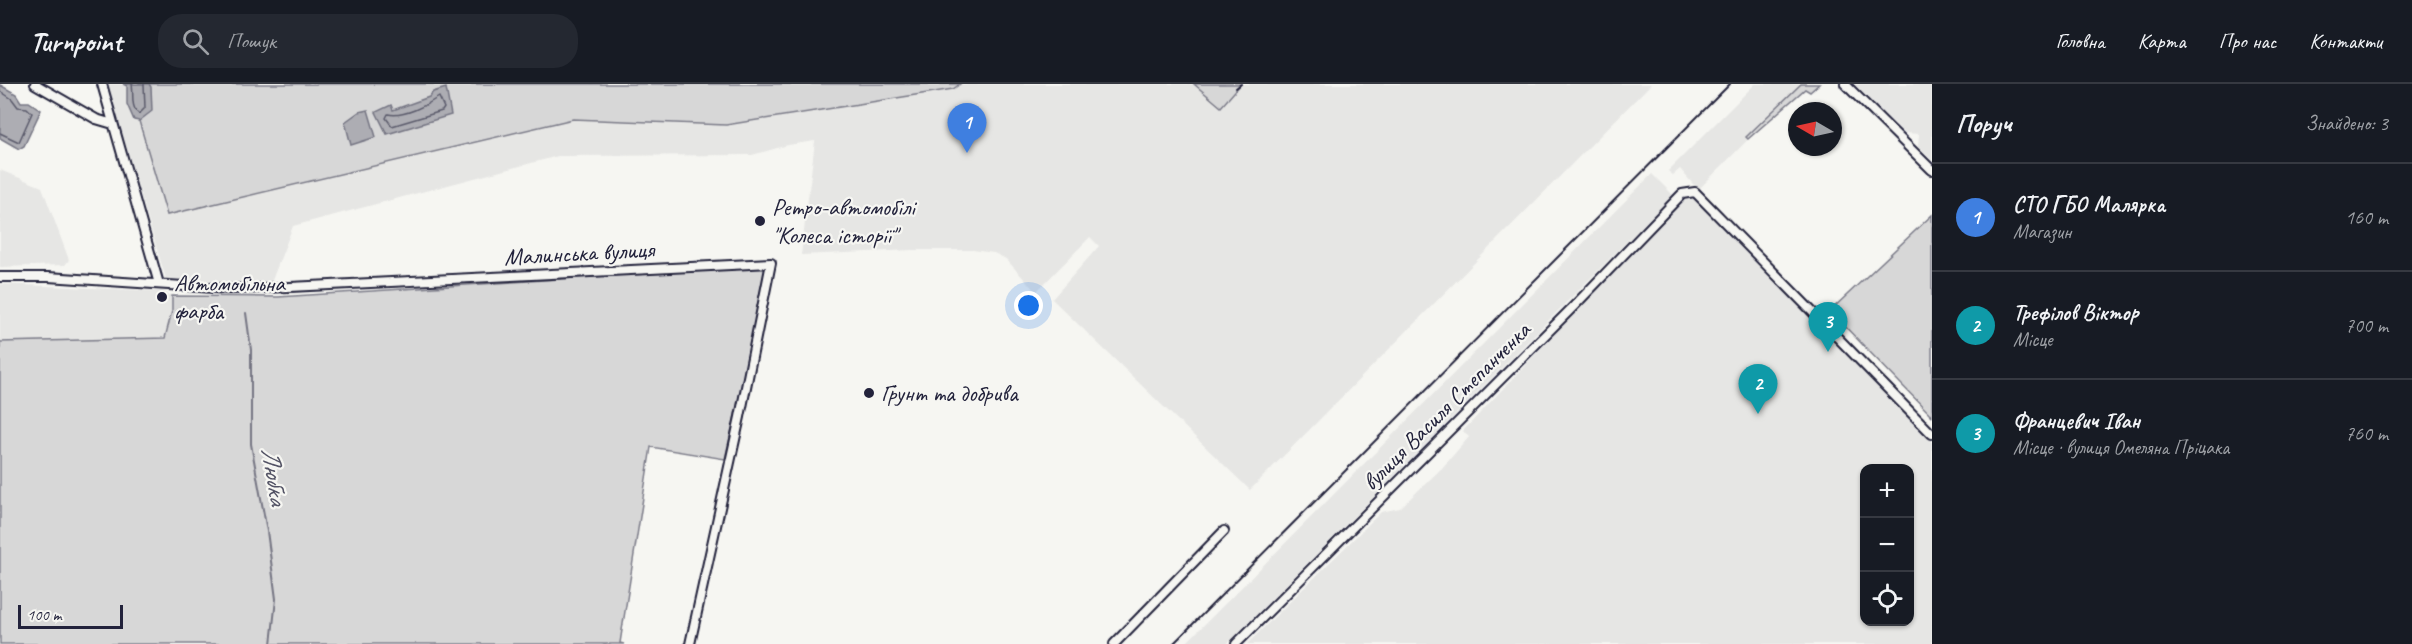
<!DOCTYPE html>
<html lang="uk">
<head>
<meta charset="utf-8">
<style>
	body { margin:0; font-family:Caveat,sans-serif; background:#242831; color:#f1f3f6 }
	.controls { position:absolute; right:18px; bottom:18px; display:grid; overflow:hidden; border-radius:12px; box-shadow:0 2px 4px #0004 }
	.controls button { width:54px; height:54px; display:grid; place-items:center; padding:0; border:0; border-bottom:2px solid #363941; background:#171b24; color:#f1f3f6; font:30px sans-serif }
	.compass { position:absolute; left:1788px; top:18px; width:54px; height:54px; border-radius:50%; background:#171b24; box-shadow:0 2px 4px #0004; rotate:279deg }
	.scale { position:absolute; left:18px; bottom:15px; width:105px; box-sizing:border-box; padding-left:6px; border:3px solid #22223b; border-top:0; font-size:16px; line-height:21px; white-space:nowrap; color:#22223b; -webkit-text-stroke:4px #f6f6f2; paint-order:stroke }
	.you { position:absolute; left:1029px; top:222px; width:21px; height:21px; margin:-15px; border:4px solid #fff; border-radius:50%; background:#1a73e8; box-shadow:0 0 0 9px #1a73e833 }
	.badge { display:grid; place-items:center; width:39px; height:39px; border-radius:50%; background:#9495a2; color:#fff; font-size:20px; font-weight:700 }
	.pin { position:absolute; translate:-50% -50px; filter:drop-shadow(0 2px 3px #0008) }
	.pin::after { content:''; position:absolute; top:32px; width:21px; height:18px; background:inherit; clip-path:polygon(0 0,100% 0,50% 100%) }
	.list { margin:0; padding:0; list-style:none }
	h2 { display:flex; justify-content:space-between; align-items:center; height:78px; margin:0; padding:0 24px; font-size:26px }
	h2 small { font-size:20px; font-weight:400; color:#9ea1a6 }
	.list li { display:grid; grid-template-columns:39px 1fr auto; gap:18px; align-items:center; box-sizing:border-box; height:108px; padding:0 24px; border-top:2px solid #363941 }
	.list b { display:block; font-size:22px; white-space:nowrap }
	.list p { margin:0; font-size:20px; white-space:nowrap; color:#9ea1a6 }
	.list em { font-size:20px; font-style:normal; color:#9ea1a6 }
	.icon { flex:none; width:33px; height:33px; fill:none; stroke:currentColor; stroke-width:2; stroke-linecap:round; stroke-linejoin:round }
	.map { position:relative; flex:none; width:1932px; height:560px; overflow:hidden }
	header { display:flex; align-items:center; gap:36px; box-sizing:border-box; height:84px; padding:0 30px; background:#171b24; border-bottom:2px solid #363941 }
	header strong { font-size:28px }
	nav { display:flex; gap:33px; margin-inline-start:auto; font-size:21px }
	.search { width:420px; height:54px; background:#242831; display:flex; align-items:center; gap:15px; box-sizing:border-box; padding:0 21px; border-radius:24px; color:#9ea1a6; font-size:22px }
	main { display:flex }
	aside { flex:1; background:#171b24 }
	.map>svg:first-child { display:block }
	.built { fill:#e6e6e4; fill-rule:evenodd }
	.green { fill:#d7d7d7; stroke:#7c7c89; stroke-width:1.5 }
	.water { fill:#adadb3; stroke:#757583; stroke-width:1.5 }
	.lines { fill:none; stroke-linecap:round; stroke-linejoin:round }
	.shore { stroke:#5a5a6b; stroke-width:1.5 }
	.stream { stroke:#757583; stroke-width:2 }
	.minor-casing { stroke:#22223b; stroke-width:12 }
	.minor { stroke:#f6f6f2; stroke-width:8 }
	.rail { stroke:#22223b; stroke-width:2 }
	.poi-dot { fill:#22223b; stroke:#f6f6f2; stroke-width:2 }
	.labels { text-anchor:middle; stroke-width:4.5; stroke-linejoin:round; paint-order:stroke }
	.poi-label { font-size:24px; fill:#22223b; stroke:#f6f6f2; text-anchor:start }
	.street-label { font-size:24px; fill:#22223b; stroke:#f6f6f2 }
	.water-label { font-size:26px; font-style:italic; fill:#535365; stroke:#f6f6f2 }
</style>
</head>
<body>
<header>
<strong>Turnpoint</strong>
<div class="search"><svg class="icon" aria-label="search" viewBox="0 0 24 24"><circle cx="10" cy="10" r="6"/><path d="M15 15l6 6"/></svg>Пошук</div>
<nav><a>Головна</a><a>Карта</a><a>Про нас</a><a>Контакти</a></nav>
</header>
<main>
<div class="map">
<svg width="1932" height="560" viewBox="0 0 1932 560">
	<rect width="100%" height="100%" fill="#f6f6f2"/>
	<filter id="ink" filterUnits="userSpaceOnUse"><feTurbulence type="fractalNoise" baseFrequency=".0167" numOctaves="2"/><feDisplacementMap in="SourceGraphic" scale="12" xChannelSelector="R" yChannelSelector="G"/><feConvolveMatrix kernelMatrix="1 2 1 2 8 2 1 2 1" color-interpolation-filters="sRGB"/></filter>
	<g filter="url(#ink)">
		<!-- built -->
		<path class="built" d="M107,0H1651L1250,406L1052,215L1099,162L1090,153L1036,208L1006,175L994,169L973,166H912L801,171L815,57L788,61L752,71L558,72L293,142L269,204L169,205Z
			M1755,0H1803L1698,106L1680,85L1673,91L1668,87Z
			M1854,0H1932V76L1918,63L1919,50L1904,49Z
			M0,86L42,103L69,176L65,181L0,183Z
			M1652,90L1673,111L1434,352L1227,560H1185Z
			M1684,113H1693L1721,139L1932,352V560H1247L1381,428L1400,424L1442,384L1469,353L1463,347ZM1864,384H1910V538H1864Z
			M0,200L162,207L172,212V227L165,254L0,269Z"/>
		<!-- green -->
		<path class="green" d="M128,0H960L953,5L726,41L573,35L167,131Z
			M1194,0H1241L1221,23Z
			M1801,0H1819L1810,8L1805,5L1748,55L1746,53Z
			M1932,131V332L1830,227Z
			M764,182L767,190L725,375L651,363L620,559L624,560H0V258L165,254L172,227V212L278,213Z"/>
		<!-- water -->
		<path class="water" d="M123,0H149L151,3L152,27L139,37L134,36L127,20V2Z
			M0,1L16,10L21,18H29L41,26L24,62L19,65L0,54Z
			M446,4L451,31L387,50L376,28L391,21L393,26L429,13L433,8Z
			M368,26L376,53L351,61L345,38L359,28Z"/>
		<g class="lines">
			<!-- shore -->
			<path class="shore" d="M132,0C134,10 130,23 139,30L145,24L144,0
				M0,7L12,15L18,23L27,24L32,29L19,58L0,49
				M439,13L444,24L442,27L392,42L386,34L388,30C403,34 427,21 439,13Z"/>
			<!-- stream -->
			<path class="stream" d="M246,229L251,266V360L267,447L276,515L271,560"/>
			<defs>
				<path id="minor" d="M35,0L96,35L113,40
					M102,0L159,200
					M1845,0L1932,86
					M0,193H48L229,205L290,203L771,179L740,333L690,560
					M1114,560L1224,447
					M1236,560L1575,221L1682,110L1695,108L1932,350"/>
			</defs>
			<!-- minor casing -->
			<use href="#minor" class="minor-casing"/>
			<!-- minor -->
			<use href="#minor" class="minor"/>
			<!-- rail -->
			<path class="rail" d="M1236,4L1241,0
				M1173,560L1730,0"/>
		</g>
	</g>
	<!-- markers -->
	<g class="poi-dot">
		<circle cx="760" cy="137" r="6"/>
		<circle cx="162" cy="213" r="6"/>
		<circle cx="869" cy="309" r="6"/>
	</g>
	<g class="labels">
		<!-- poi labels -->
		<g class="poi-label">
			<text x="772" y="131">Ретро-автомобілі<tspan x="772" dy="28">"Колеса історії"</tspan></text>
			<text x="174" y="207">Автомобільна<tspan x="174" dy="28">фарба</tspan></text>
			<text x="881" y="317">Грунт та добрива</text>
		</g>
		<!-- street labels -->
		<g class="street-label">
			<text transform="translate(579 169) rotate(-3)" y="8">Малинська вулиця</text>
			<text transform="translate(1446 322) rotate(-45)" y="8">вулиця Василя Степанченка</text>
		</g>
		<!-- water labels -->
		<g class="water-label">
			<text transform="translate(275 392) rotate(81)" y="9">Любка</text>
		</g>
	</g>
</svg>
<div class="controls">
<button>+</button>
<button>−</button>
<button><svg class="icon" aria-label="locate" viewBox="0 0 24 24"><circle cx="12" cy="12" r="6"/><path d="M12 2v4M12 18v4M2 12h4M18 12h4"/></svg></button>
</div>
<svg class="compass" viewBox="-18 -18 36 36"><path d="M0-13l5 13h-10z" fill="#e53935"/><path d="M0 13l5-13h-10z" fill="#9ea1a6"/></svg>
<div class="scale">100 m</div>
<div class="you"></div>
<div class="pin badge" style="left:967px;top:69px;background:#3f7fe0">1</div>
<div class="pin badge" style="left:1758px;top:330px;background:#0f9aa8">2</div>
<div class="pin badge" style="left:1828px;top:268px;background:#0f9aa8">3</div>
</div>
<aside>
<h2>Поруч<small>Знайдено: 3</small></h2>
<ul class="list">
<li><span class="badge" style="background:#3f7fe0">1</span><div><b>СТО ГБО Малярка</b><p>Магазин</p></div><em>160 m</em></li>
<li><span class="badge" style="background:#0f9aa8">2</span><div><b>Трефілов Віктор</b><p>Місце</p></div><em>700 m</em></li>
<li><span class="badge" style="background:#0f9aa8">3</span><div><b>Францевич Іван</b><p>Місце · вулиця Омеляна Пріцака</p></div><em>760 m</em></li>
</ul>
</aside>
</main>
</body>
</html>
